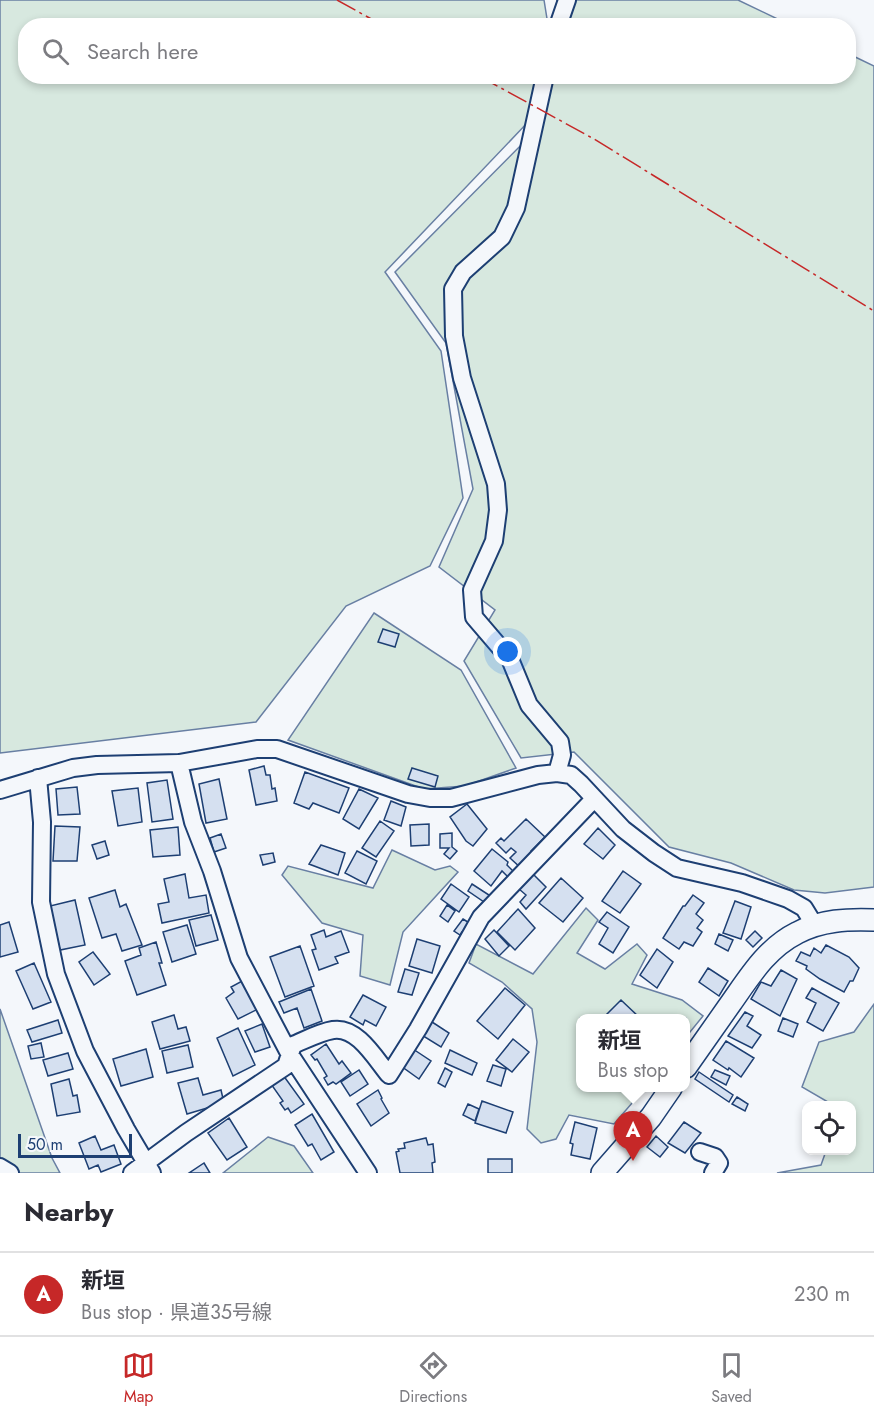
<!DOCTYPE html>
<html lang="en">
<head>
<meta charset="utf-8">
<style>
	body { margin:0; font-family:Jost,"Noto Sans JP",sans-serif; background:#f2f2f3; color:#2b2b33 }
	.controls { position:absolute; right:18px; bottom:18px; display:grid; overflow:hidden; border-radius:12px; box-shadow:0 3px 9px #0003 }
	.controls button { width:54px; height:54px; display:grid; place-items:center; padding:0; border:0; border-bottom:2px solid #e1e1e2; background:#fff; color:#2b2b33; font:30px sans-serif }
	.scale { position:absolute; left:18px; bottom:15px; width:114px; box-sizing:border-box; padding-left:6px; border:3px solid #1d3f73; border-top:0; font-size:16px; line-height:21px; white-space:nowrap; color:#1d3f73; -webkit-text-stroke:4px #f4f7fb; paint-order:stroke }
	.you { position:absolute; left:508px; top:652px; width:21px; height:21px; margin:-15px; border:4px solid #fff; border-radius:50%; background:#1a73e8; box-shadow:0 0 0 9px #1a73e833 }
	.badge { display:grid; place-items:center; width:39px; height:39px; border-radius:50%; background:#c62828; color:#fff; font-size:20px; font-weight:700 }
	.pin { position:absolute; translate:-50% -50px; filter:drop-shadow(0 2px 3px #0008) }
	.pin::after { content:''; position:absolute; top:32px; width:21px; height:18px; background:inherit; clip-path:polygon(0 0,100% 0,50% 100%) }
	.popup { position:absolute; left:576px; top:1014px; width:114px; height:78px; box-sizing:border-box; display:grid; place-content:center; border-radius:12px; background:#fff; filter:drop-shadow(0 2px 4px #0005); font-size:20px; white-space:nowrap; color:#7c7c81 }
	.popup b { font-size:22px; color:#2b2b33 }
	.popup::after { content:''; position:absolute; left:50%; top:100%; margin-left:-12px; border:12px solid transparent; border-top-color:#fff }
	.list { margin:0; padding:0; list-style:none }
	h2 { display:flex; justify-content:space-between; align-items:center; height:78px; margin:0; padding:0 24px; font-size:26px }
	h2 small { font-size:20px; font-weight:400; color:#7c7c81 }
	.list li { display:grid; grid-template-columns:39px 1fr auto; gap:18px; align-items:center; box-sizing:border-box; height:84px; padding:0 24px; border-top:2px solid #e1e1e2 }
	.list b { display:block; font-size:22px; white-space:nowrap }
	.list p { margin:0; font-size:20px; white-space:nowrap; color:#7c7c81 }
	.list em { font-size:20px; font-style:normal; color:#7c7c81 }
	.icon { flex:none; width:33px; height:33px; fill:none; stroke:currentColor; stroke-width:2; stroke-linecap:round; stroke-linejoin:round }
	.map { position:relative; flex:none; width:874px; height:1173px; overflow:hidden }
	.search { position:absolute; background:#fff; box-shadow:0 3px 9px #0003; left:18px; right:18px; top:18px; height:66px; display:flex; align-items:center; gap:15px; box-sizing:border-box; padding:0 21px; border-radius:24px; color:#7c7c81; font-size:22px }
	.sheet { height:162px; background:#fff }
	nav { display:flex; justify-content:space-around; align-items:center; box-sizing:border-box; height:84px; border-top:2px solid #e1e1e2; background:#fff; font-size:16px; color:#7c7c81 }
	nav a { display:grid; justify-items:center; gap:3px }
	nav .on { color:#c62828 }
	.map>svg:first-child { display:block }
	.green { fill:#d7e8df; stroke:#687fa3; stroke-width:1.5 }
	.building { fill:#d5e0f0; stroke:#1d3f73; stroke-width:1.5 }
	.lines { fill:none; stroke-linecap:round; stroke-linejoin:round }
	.minor-casing { stroke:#1d3f73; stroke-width:20 }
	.major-casing { stroke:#1d3f73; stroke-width:24 }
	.minor { stroke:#f4f7fb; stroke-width:16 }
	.major { stroke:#f4f7fb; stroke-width:21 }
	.power { stroke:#c62828; stroke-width:1.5; stroke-dasharray:21 4.5 3 4.5; stroke-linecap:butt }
</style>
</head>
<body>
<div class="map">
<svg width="874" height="1173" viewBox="0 0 874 1173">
	<rect width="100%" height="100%" fill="#f4f7fb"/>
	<!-- green -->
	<path class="green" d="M0,0H544L548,25L26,26V76L540,77L530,120L385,272L441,351L463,498L430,566L346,606L256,722L0,753Z
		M557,0H738L790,25L554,26Z
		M849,54L874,66V887L825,893L794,890L731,863L669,847L574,752L521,758L464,661L495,610L439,567L473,489L446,343L395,272L541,125L547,77L848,76Z
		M374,613L461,670L516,768L465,786L424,789L288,740Z
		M392,850L435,870L450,866L458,872L403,932L390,985L360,976L363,935L322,923L282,875L288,866L373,888Z
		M586,908L598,920L577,953L605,969L637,944L647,955L632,984L682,1000L703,1016L686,1037V1018H580V1088H645L614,1124L569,1115L556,1139L541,1143L527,1129L537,1042L532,1009L502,982L469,963L476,944L533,974Z
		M874,1004V1173H777L821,1165L826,1151L852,1150V1106L833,1105L802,1087L819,1042L854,1032Z
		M0,1009L52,1158L60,1173H0Z
		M268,1137L294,1146L313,1173H223Z"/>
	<!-- building -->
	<path class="building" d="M383,629L399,634L395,647L378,642Z
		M264,766L266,775H270L272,789L275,788L277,801L256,805L249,770Z
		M412,768L438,776L435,787L408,779Z
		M305,772L349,788L339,813L313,803L309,809L294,803Z
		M219,779L227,819L206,823L199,784Z
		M167,780L173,819L152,822L147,783Z
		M77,787L80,814L58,815L56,789Z
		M138,788L142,822L118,826L112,791Z
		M359,789L378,798L359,829L343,819Z
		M391,801L406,807L401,826L384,820Z
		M467,804L487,829L473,846L466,841L450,817Z
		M526,819L545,837L531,851L536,856L522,869L510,858L516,852L511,848L506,853L496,843L501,838L504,841Z
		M380,821L394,831L376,857L362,848Z
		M429,824V845L411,846L410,825Z
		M55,826L80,827L77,861H53Z
		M178,827L180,855L153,857L150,830Z
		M598,828L615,845L603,859L584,844Z
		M452,833V847L457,851L450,859L444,854L449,848H440V834Z
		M221,834L226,848L214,852L210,838Z
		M105,841L109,855L97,859L92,845Z
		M321,845L345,853L338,875L309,864Z
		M492,849L508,862L507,865L514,872L509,878L502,871L491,886L474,871Z
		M357,851L377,861L366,884L345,873Z
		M273,853L275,862L263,865L260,855Z
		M623,871L641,884L620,913L602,901Z
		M532,873L546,887L526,909L520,902L526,895L519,889Z
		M185,874L189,898L206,895L209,913L162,923L158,904L169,902L164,879Z
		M561,878L583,898L563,922L539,903Z
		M451,884L469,897L459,912L441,899Z
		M472,884L492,897L487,904L468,891Z
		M115,890L120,907L126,904L142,945L122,951L116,934L102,938L89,898Z
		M693,895L704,903L696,914L703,920L697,928L702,932L693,946L684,942L679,949L663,938L683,906H685Z
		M75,900L85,945L60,950L50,906Z
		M735,901L751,907L741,939L723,933Z
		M447,905L455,911L448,922L440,916Z
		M518,909L535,928L515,950L497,932Z
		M607,912L629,927L613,953L599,944L608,928L599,922Z
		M211,915L218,940L196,946L189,920Z
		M463,919L471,924L465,933L462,932L460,935L454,931Z
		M9,922L18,952L0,957V925Z
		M187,925L196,954L172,962L163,932Z
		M324,930L326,937L341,931L349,952L335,957L338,963L319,970L312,950L316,949L311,935Z
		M494,930L509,946L499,956L485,939Z
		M755,931L762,938L753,947L746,940Z
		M719,934L733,940L728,951L715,944Z
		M417,939L440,946L432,973L409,966Z
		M156,942L162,963H159L166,985L137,995L125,961L141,955L139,948Z
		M826,945L849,957L859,968L853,981H850L844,992L820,979L806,969L807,966L796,961L801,952L810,956L814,948L821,953Z
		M300,946L314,986L285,997L270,957Z
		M657,949L673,962L657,988L640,975Z
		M93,952L110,974L94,985L79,962Z
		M34,963L51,1002L33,1009L16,971Z
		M708,968L728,981L719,996L699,982Z
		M405,969L419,973L412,995L398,992Z
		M781,970L797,979L780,1016L751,999L761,982L771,986Z
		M244,980L260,1008L238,1019L226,998L234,992L231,987Z
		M505,988L525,1005L498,1039L477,1021Z
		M812,988L839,1003L823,1031L807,1022L816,1003L806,998Z
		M311,989L322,1021L304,1028L297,1008L284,1013L279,1002Z
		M363,995L386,1007L376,1026L365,1020L363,1025L350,1017Z
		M621,1000L640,1018H603Z
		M745,1012L753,1016L747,1026L761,1035L752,1048L728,1036Z
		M174,1015L178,1029L186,1027L190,1041L160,1049L152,1022Z
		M783,1018L798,1024L793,1037L778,1031Z
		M58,1020L62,1033L32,1042L27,1030Z
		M429,1020L449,1033L441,1047L420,1034Z
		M262,1024L270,1047L255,1052L245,1031Z
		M238,1028L255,1065L233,1076L217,1038Z
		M513,1039L529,1052L512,1072L496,1060Z
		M726,1041L754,1058L741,1077L729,1068L728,1070L713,1060Z
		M41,1043L44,1057L31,1059L28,1046Z
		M326,1044L339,1064L342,1061L351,1073L336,1084L333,1082L328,1085L324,1078L327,1076L317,1059L315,1060L311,1055Z
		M188,1045L193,1067L167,1073L162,1051Z
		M146,1049L153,1077L121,1086L113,1059Z
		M413,1049L431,1061L419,1079L401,1066Z
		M450,1050L477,1063L472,1075L445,1063Z
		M68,1053L73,1069L48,1076L43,1060Z
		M493,1065L506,1069L501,1086L487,1081Z
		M445,1068L452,1072L445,1087L438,1083Z
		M359,1070L368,1084L350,1096L341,1082Z
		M715,1070L730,1076L726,1085L711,1077Z
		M699,1072L733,1095L729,1102L695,1079Z
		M283,1075L304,1104L291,1113L288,1108L285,1110L280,1103L283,1101L271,1084Z
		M198,1078L203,1095L221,1090L224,1103L187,1114L178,1083Z
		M69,1079L73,1096L77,1095L80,1112L57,1116L51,1084Z
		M378,1090L382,1098L381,1099L389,1113L371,1126L357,1104Z
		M737,1097L748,1104L745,1111L732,1104Z
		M482,1101L513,1112L506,1133L475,1123Z
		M468,1104L479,1109L475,1121L463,1115Z
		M312,1114L334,1152L321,1160L312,1144L308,1146L295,1125Z
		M229,1118L247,1147L227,1160L208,1133Z
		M575,1122L597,1128L590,1159L571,1155L573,1144L570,1143Z
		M684,1122L701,1133L685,1153L668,1143Z
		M95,1136L101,1150L114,1145L121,1164L101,1172L98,1165L89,1169L79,1143Z
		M656,1136L668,1147L660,1157L647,1147Z
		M426,1138L428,1145L433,1144L435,1162L432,1163L433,1173H400L396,1152L399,1151L398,1149L405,1148L404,1143Z
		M488,1159H512V1173H488Z
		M204,1163L210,1173H189Z"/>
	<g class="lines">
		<defs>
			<path id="minor" d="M558,26L567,0
				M545,76L516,208L502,237L463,272L453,289L454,336L462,378L496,484L498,510L494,541L472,590L474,617L510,659L529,705L560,742L562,755L557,773
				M179,763L193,822L212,871L239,958L289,1053L368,1173
				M38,778L42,822L41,902L56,974L85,1051L126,1129L152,1173
				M0,790L73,768L97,765L179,763L257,749H277L408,794L430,798H451L538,775L557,773L571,775L581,784L623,829L654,853L677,868L742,883L788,899L804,908L815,926
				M700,1152L715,1157L719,1163L713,1173
				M0,1167L10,1173
				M132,1173L186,1133L286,1066L293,1045C305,1040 320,1032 333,1030C357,1026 375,1058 389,1075L418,1029L481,917L594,799"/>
			<path id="major" d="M686,1067C701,1046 716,1024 731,1003C750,976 767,948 797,933C821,920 848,919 874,920
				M602,1173L651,1117L671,1088"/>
		</defs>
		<!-- minor casing -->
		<use href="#minor" class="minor-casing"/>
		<!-- major casing -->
		<use href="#major" class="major-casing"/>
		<!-- minor -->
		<use href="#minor" class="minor"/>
		<!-- major -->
		<use href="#major" class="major"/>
		<!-- power -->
		<path class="power" d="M337,0L384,26
			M479,76L594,139L874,311"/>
	</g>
</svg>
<div class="controls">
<button><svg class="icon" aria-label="locate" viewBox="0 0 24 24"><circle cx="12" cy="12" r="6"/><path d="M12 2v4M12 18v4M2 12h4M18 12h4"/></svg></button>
</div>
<div class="scale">50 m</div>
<div class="you"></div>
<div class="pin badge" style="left:633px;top:1161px">A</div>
<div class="popup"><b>新垣</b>Bus stop</div>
<div class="search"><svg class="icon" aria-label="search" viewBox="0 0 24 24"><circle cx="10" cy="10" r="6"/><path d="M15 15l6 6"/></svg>Search here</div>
</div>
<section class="sheet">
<h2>Nearby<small></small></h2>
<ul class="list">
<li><span class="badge">A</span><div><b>新垣</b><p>Bus stop · 県道35号線</p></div><em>230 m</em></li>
</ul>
</section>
<nav>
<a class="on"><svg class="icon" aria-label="map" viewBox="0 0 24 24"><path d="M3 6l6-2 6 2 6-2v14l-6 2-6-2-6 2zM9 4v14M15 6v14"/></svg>Map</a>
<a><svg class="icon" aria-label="directions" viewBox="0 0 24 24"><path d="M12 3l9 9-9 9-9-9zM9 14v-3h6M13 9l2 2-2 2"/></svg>Directions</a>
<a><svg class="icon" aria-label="saved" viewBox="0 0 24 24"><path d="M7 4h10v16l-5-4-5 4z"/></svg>Saved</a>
</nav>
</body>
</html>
